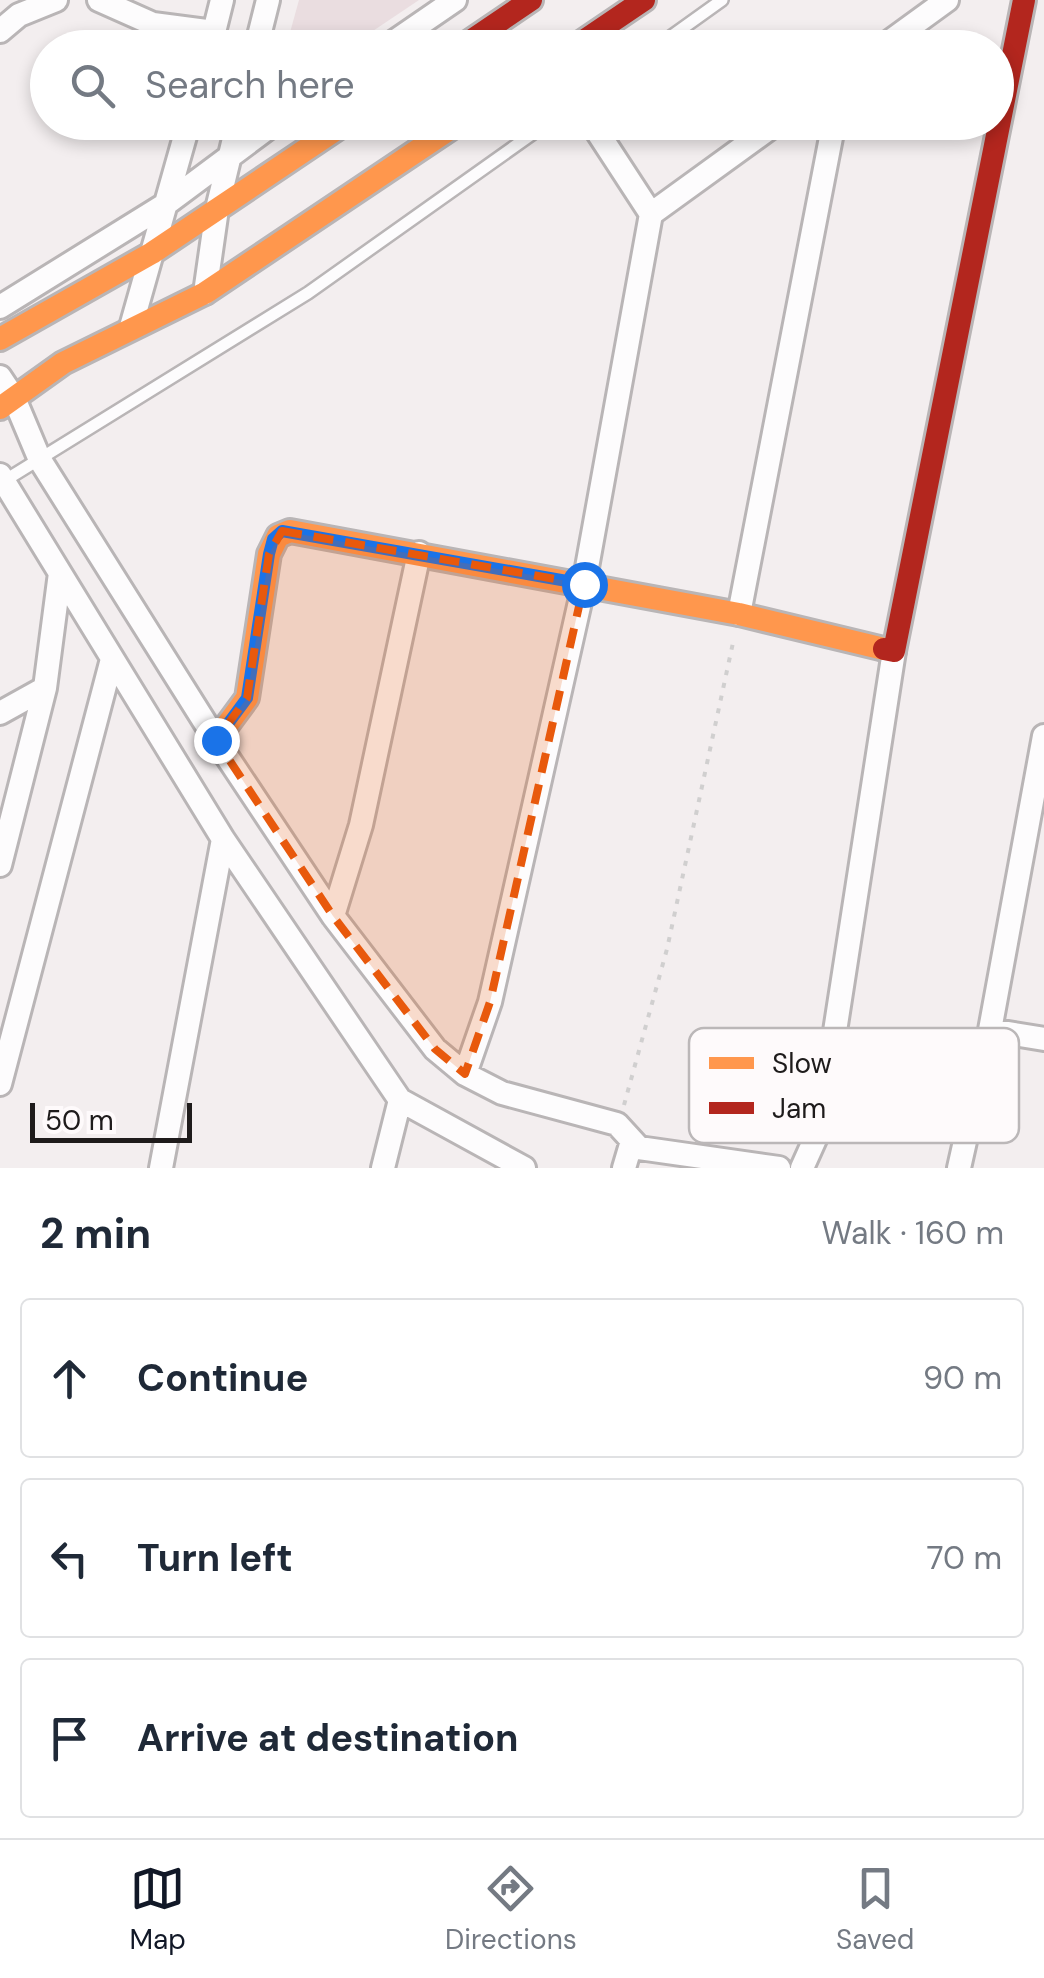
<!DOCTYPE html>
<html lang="en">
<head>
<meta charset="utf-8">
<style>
	body { margin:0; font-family:"DM Sans",sans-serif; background:#f6f6f7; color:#1f2937 }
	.scale { position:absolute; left:30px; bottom:25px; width:162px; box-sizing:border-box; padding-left:10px; border:5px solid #1e1b1b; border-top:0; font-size:28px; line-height:35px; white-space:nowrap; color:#1e1b1b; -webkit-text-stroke:8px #fefafb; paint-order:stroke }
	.stop { position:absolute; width:30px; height:30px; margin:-22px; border:8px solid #1a73e8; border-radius:50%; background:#fff }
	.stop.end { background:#1a73e8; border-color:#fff; box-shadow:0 2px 10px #0008 }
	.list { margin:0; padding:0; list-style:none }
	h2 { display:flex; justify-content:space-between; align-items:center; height:130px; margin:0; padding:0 40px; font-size:42px }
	h2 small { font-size:32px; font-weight:400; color:#747a83 }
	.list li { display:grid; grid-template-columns:65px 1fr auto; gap:30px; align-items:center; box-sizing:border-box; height:160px; margin:0 20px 20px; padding:0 20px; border:2px solid #e0e1e3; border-radius:10px }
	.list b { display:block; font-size:38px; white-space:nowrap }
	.list em { font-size:32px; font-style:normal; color:#747a83 }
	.icon { flex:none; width:55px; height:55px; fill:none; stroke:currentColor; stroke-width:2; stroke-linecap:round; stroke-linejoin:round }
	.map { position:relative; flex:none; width:1044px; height:1168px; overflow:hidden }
	.search { position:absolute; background:#fff; box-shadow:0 5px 15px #0003; left:30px; right:30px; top:30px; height:110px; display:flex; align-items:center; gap:25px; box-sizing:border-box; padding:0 35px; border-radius:55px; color:#747a83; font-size:38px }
	.sheet { height:670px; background:#fff }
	nav { display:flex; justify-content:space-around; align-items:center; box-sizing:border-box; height:140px; border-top:2px solid #e0e1e3; background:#fff; font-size:28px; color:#747a83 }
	nav a { display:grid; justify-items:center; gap:5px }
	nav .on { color:#111827 }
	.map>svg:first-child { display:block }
	.built { fill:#eadde0 }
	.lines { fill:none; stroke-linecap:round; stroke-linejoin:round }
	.lane-casing { stroke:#b9b5b6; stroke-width:16 }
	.street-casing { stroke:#b9b5b6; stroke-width:28 }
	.slow-casing { stroke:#b9b5b6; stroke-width:28 }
	.jam-casing { stroke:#b9b5b6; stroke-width:28 }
	.path { stroke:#d0cfcf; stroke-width:4; stroke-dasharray:5 8; stroke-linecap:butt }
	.lane { stroke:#fdfcfd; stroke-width:11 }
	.street { stroke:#fdfcfd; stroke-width:22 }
	.slow { stroke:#ff974d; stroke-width:22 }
	.jam { stroke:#b3261e; stroke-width:22 }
	.route { stroke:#1a73e8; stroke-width:12 }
	.marked { fill:#e8590c; fill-opacity:0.2; stroke:#e8590c; stroke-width:8; stroke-dasharray:20 12; stroke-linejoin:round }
	.key { fill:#fefafb; stroke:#bbb7b8; stroke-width:2.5 }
	.key-label { font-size:28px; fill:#1e1b1b }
</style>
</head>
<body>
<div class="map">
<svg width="1044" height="1168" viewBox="0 0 1044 1168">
	<rect width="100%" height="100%" fill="#f3eeef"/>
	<!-- built -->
	<path class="built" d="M299,0H419L349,47H286Z"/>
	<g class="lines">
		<defs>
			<path id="lane" d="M655,48L722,0
				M4,481L308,293L549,122"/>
			<path id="street" d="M99,0L153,24L214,32
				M0,31L19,15L56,0
				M210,48L222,0
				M256,48L268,0
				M385,48L455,0
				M881,48L947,0
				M651,214L778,122
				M205,293L217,209L238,122
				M0,307L166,204L276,122
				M131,327L189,122
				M0,377L14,398L40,460L216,740L333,916L435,1049L465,1074L502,1093L617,1124L639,1148L779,1168
				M0,475L223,839L400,1100L524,1168
				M739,614L834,122
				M0,713L45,688
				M0,865L45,688L60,573
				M333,916L361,825L419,553
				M990,1030L1044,1039
				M465,1074L490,1002L584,584L651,214L591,122
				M0,1084L112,659
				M161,1168L223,839
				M383,1168L400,1100
				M624,1168L632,1141
				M802,1168L820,1128L894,651
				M959,1168L990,1030L1044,736"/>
			<path id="slow" d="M0,339L152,253L347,122
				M0,408L63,363L205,293L460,122
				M216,740L247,698L269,554L278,536L290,531L739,614L884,649"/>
			<path id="jam" d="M460,48L531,0
				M573,48L644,0
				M884,649L894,651L1024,0"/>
		</defs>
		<!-- lane casing -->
		<use href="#lane" class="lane-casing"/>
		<!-- street casing -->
		<use href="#street" class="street-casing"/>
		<!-- slow casing -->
		<use href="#slow" class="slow-casing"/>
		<!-- jam casing -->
		<use href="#jam" class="jam-casing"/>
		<!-- path -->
		<path class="path" d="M624,1105L667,949L734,638"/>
		<!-- lane -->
		<use href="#lane" class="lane"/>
		<!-- street -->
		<use href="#street" class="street"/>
		<!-- slow -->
		<use href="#slow" class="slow"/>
		<!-- jam -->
		<use href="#jam" class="jam"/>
	</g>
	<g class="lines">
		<!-- route -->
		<path class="route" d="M216,740L247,698L269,554L273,539L282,531L584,584"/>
	</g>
	<!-- marked area -->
	<path class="marked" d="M282,531L584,584L490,1002L465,1074L435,1049L333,916L216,740L247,698L269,554Z"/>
	<!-- legend -->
	<rect x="689" y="1028" width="330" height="115" rx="15" class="key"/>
	<rect x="709" y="1057" width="45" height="12" fill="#ff974d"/>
	<rect x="709" y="1102" width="45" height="12" fill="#b3261e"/>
	<g class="key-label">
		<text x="772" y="1073">Slow</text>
		<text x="772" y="1118">Jam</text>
	</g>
</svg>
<div class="scale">50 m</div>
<div class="stop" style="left:584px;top:584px"></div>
<div class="stop end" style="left:216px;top:740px"></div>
<div class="search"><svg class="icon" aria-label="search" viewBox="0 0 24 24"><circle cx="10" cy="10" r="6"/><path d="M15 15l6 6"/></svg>Search here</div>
</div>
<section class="sheet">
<h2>2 min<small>Walk · 160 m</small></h2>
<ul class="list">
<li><svg class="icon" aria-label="ahead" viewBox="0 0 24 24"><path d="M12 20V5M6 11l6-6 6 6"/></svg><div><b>Continue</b></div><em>90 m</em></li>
<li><svg class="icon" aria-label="left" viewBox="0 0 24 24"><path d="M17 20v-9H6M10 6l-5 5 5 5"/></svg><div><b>Turn left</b></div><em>70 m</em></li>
<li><svg class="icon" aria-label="arrive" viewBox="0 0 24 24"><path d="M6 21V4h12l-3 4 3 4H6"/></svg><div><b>Arrive at destination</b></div></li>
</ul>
</section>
<nav>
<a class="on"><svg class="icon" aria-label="map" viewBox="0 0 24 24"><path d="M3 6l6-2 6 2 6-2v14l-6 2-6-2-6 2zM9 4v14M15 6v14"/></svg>Map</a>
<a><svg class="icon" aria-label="directions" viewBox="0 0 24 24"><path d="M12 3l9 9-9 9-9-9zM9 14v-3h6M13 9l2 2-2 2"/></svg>Directions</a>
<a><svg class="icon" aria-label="saved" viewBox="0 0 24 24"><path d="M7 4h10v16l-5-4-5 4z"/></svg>Saved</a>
</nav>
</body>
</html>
